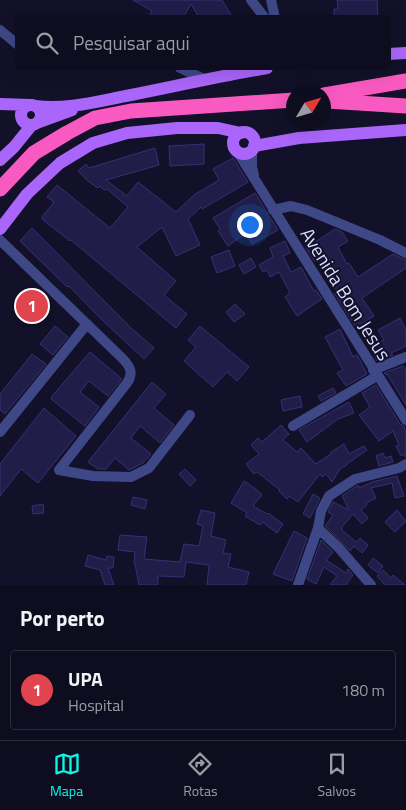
<!DOCTYPE html>
<html lang="pt">
<head>
<meta charset="utf-8">
<style>
	body { margin:0; font-family:"Titillium Web",sans-serif; background:#1c1b2c; color:#f1f3f6 }
	.compass { position:absolute; left:286px; top:85px; width:45px; height:45px; border-radius:50%; background:#0e0d1f; box-shadow:0 5px 20px #0002; rotate:52deg }
	.you { position:absolute; left:249px; top:224px; width:18px; height:18px; margin:-12px; border:4px solid #fff; border-radius:50%; background:#1a73e8; box-shadow:0 0 0 8px #1a73e833 }
	.badge { display:grid; place-items:center; width:32px; height:32px; border-radius:50%; background:#0ef6e7; color:#fff; font-size:16px; font-weight:700 }
	.pin { position:absolute; translate:-50% -50%; border:2px solid #fff; box-shadow:0 1px 5px #0006 }
	.list { margin:0; padding:0; list-style:none }
	h2 { display:flex; justify-content:space-between; align-items:center; height:65px; margin:0; padding:0 20px; font-size:21px }
	h2 small { font-size:16px; font-weight:400; color:#9b9ca4 }
	.list li { display:grid; grid-template-columns:32px 1fr auto; gap:15px; align-items:center; box-sizing:border-box; height:80px; margin:0 10px 10px; padding:0 10px; border:1px solid #2e2d3d; border-radius:5px }
	.list b { display:block; font-size:19px; white-space:nowrap }
	.list p { margin:0; font-size:16px; white-space:nowrap; color:#9b9ca4 }
	.list em { font-size:16px; font-style:normal; color:#9b9ca4 }
	.icon { flex:none; width:28px; height:28px; fill:none; stroke:currentColor; stroke-width:2; stroke-linecap:round; stroke-linejoin:round }
	.map { position:relative; flex:none; width:406px; height:585px; overflow:hidden }
	.search { position:absolute; background:#0e0d1f; box-shadow:0 5px 20px #0002; left:15px; right:15px; top:15px; height:55px; display:flex; align-items:center; gap:12px; box-sizing:border-box; padding:0 18px; border-radius:5px; color:#9b9ca4; font-size:19px }
	.sheet { height:155px; background:#0e0d1f }
	nav { display:flex; justify-content:space-around; align-items:center; box-sizing:border-box; height:70px; border-top:1px solid #2e2d3d; background:#0e0d1f; font-size:14px; color:#9b9ca4 }
	nav a { display:grid; justify-items:center; gap:2px }
	nav .on { color:#0ef6e7 }
	.map>svg:first-child { display:block }
	.building { fill:#201e49; stroke:#333174 }
	.lines { fill:none; stroke-linecap:round; stroke-linejoin:round }
	.minor { stroke:#3e4886; stroke-width:10 }
	.major { stroke:#aa66fa; stroke-width:12 }
	.highway { stroke:#f95ac1; stroke-width:15 }
	.labels { text-anchor:middle; stroke-width:4; stroke-linejoin:round; paint-order:stroke }
	.street-label { font-size:19px; fill:#dbddfe; stroke:#121129 }
</style>
</head>
<body>
<div class="map">
<svg width="406" height="585" viewBox="0 0 406 585">
	<rect width="100%" height="100%" fill="#121129"/>
	<!-- building -->
	<path class="building" d="M133,0H222L233,18H199L191,4L183,18H148L152,11Z
		M337,0H377L378,18H334V9H338Z
		M204,144V164L170,166L169,146Z
		M155,148L159,165L106,180L127,196L138,182L176,212L194,195L219,180L213,169L233,158L248,182L202,209L201,207L188,219L200,245L176,256L162,227L137,247L176,281L164,295L187,314L176,328L71,240L70,241L42,219V217L54,202L47,197L57,185L110,228L128,207L107,189L104,190L100,186L98,188L89,182L78,171L86,164L89,168Z
		M255,193L278,230L252,244L246,233L228,246L218,231L220,229L213,218Z
		M32,228L131,328L154,348L144,359L101,319L69,286L67,287L20,241Z
		M335,229L342,232L348,241L338,247L347,264L349,263L358,277L393,254L406,260V268L362,298L374,316L356,327L334,293L337,291L320,259L315,262L306,248Z
		M285,241L290,253L283,256L291,272L301,267L314,291L316,290L322,299L297,316L285,297L290,293L279,272L270,277L267,270L263,272L259,265L273,257L270,248Z
		M229,250L235,266L217,273L211,257Z
		M251,258L256,267L244,274L239,265Z
		M235,304L245,314L234,322L226,312Z
		M400,318L406,330V346L391,353L393,355L377,361L370,346L384,340L378,330Z
		M55,326L68,337L53,355L40,344Z
		M200,326L249,367L237,381L227,372L213,387L184,361L196,347L188,340Z
		M340,329L353,357L357,355L367,374L346,386L337,373L343,370L325,337Z
		M90,352L122,379L108,396L89,381L80,392L99,407L85,426L51,399L53,395Z
		M32,354L46,364L5,414L0,410V394Z
		M403,366L406,369V405L387,374L386,375L384,373Z
		M152,382L166,394L154,408L174,425L160,443L140,426L131,438L151,454L143,463L129,470L115,458L106,469H98L88,462Z
		M376,385L400,424L404,426L406,433V457L403,454L401,456L396,446L399,445L393,431L379,441L359,415L370,407L362,393Z
		M333,388L336,393L321,401L318,396Z
		M300,396L302,407L283,411L281,400Z
		M349,402L354,413L338,419L307,442L299,430Z
		M44,408L76,436L38,483L21,469L0,496V464Z
		M281,425L289,434L283,440L297,452L301,448L316,464L331,454V452L344,444L349,454L364,446L367,450L347,464V465L340,469L332,482L326,474L322,477L320,474L298,502L289,496L287,499L279,491L280,490L257,472L254,474L246,464L259,454L251,445L258,438L262,442Z
		M383,453L385,458L391,456L393,462L379,466L376,456Z
		M185,469L196,480L190,486L179,474Z
		M397,476L404,496L395,498L392,483L371,488L376,498L366,503L367,505L361,510L368,518L362,524L353,514L342,527V530L356,542L360,538L368,545L362,553L354,546L350,551L325,526L333,515L328,512L333,502L349,510L342,496L358,485L359,488L372,482Z
		M244,481L256,489L262,495L253,506L267,514L268,513L283,524L277,533L262,522L260,525L245,516L247,513L231,503Z
		M313,494L320,498L310,518L303,514Z
		M133,497L147,500L145,509L131,505Z
		M43,504L44,513L33,514L32,506Z
		M201,510L215,513L211,536L226,540L223,553L231,554L228,567L249,572L246,585H207L209,565L186,562L184,577L158,576V585H139L135,564H134L135,552L118,550L120,535L147,537L144,559L180,562L184,544L199,546L203,526L197,524Z
		M397,510L406,521L395,532L385,522Z
		M294,531L307,538L292,581L273,574Z
		M321,540L333,552L326,560L346,573L348,569L353,575L346,585H330L337,576L324,567L316,584L307,579Z
		M88,555L106,560L107,556L114,557L113,568H108L114,585H105L100,570L85,566Z
		M373,558L383,566L378,573L368,565Z
		M383,570L391,578L393,575L405,585H385L377,576Z"/>
	<g class="lines">
		<!-- minor -->
		<path class="minor" d="M251,0L265,18
			M271,0L275,18
			M0,30L18,45
			M180,68L204,79
			M252,150V167L254,175
			M237,151L406,420
			M273,210L291,206L307,210L380,240L406,253
			M0,240L122,358C130,366 134,373 127,383L59,470L93,476L131,477L149,468L190,415
			M373,370L406,357
			M293,426L377,376
			M0,432L87,324
			M318,528L338,547L371,585
			M298,585L318,528L321,511L329,496L355,479L399,468L406,464"/>
		<!-- major -->
		<path class="major" d="M388,54L406,53
			M0,104L30,105
			M21 115a10 10 0 1 1 20 0a10 10 0 1 1-20 0Z
			M35,106C68,110 98,101 131,95C176,86 221,76 267,68
			M39,122L72,110
			M233 143a11 11 0 1 1 22 0a11 11 0 1 1-22 0Z
			M254,146L299,138L406,130
			M0,160L14,147L31,126
			M0,229L27,194L60,163L93,143L127,133L177,128H218L241,133"/>
		<!-- highway -->
		<path class="highway" d="M324,95L406,81
			M327,101L406,106
			M0,189L34,153L67,133L95,118L131,111L294,100"/>
	</g>
	<g class="labels">
		<!-- street labels -->
		<g class="street-label">
			<text transform="translate(346 294) rotate(58)" y="7">Avenida Bom Jesus</text>
		</g>
	</g>
</svg>
<svg class="compass" viewBox="-18 -18 36 36"><path d="M0-13l5 13h-10z" fill="#e53935"/><path d="M0 13l5-13h-10z" fill="#9b9ca4"/></svg>
<div class="you"></div>
<div class="pin badge" style="left:32px;top:306px;background:#e0444e">1</div>
<div class="search"><svg class="icon" aria-label="search" viewBox="0 0 24 24"><circle cx="10" cy="10" r="6"/><path d="M15 15l6 6"/></svg>Pesquisar aqui</div>
</div>
<section class="sheet">
<h2>Por perto<small></small></h2>
<ul class="list">
<li><span class="badge" style="background:#e0444e">1</span><div><b>UPA</b><p>Hospital</p></div><em>180 m</em></li>
</ul>
</section>
<nav>
<a class="on"><svg class="icon" aria-label="map" viewBox="0 0 24 24"><path d="M3 6l6-2 6 2 6-2v14l-6 2-6-2-6 2zM9 4v14M15 6v14"/></svg>Mapa</a>
<a><svg class="icon" aria-label="directions" viewBox="0 0 24 24"><path d="M12 3l9 9-9 9-9-9zM9 14v-3h6M13 9l2 2-2 2"/></svg>Rotas</a>
<a><svg class="icon" aria-label="saved" viewBox="0 0 24 24"><path d="M7 4h10v16l-5-4-5 4z"/></svg>Salvos</a>
</nav>
</body>
</html>
